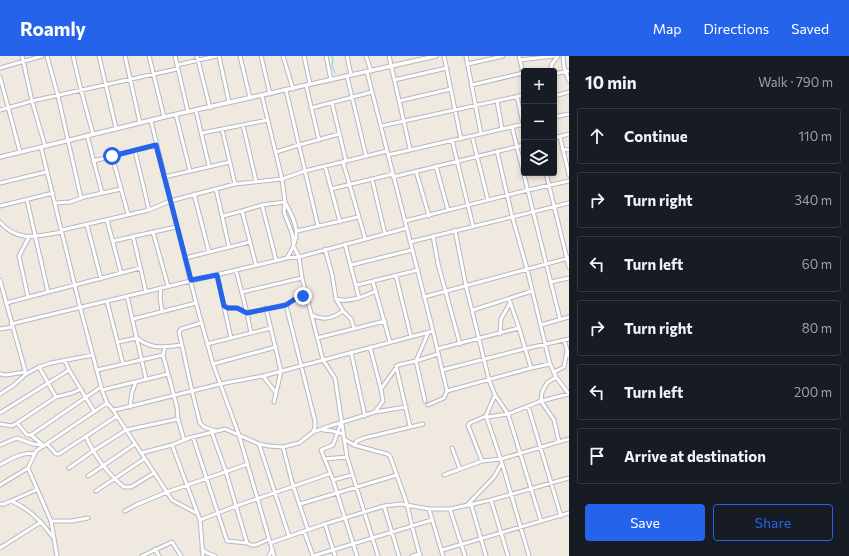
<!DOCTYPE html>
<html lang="en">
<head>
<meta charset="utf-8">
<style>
	body { margin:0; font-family:Commissioner,sans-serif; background:#20242c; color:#f1f3f6 }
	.controls { position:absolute; right:12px; top:12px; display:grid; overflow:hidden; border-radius:4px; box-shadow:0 2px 6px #0003 }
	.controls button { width:36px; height:36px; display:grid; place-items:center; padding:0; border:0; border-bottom:1px solid #363941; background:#171b24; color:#f1f3f6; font:20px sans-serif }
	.stop { position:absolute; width:12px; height:12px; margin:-9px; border:3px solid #2563eb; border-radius:50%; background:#fff }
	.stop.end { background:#2563eb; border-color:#fff; box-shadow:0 1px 4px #0008 }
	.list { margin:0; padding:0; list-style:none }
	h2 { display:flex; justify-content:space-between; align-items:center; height:52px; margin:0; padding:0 16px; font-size:17px }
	h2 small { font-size:13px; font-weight:400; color:#9ea1a6 }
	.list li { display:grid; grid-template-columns:26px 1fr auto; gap:12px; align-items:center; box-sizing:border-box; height:56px; margin:0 8px 8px; padding:0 8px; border:1px solid #363941; border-radius:4px }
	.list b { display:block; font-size:15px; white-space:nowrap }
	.list em { font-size:13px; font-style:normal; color:#9ea1a6 }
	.actions { display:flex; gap:8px; padding:12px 16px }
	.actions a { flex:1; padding:9px 0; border:1px solid #2563eb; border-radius:4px; text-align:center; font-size:14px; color:#2563eb }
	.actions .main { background:#2563eb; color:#fff }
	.icon { flex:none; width:22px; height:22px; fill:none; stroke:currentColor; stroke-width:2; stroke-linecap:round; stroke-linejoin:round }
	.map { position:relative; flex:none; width:569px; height:500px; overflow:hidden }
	header { display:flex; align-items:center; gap:24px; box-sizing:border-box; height:56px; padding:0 20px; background:#2563eb; color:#fff }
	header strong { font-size:19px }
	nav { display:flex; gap:22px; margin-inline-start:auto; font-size:14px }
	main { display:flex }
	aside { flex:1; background:#171b24 }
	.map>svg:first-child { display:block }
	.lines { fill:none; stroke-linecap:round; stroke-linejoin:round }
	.stream { stroke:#70d3f5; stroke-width:1 }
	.minor-casing { stroke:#b4b7c2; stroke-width:5 }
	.tertiary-casing { stroke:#b4b7c2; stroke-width:5.5 }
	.minor { stroke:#fff; stroke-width:3 }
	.tertiary { stroke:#fff; stroke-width:3.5 }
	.route { stroke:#2563eb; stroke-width:5 }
</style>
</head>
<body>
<header>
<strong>Roamly</strong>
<nav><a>Map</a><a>Directions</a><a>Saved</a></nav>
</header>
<main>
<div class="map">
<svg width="569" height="500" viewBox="0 0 569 500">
	<rect width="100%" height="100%" fill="#f0e9e0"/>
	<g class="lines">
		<!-- stream -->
		<path class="stream" d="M332,0L333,3L332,10L335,17"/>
		<defs>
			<path id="minor" d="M22,0L32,45L45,90
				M47,0L58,40L81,142
				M73,0L81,34L93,78
				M99,0L116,72
				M125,0L140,67
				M149,0L164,61
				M175,0L188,56
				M197,0L210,52
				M219,0L229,46
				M240,0L250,42
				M261,0L270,38
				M283,0L293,33
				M304,0L310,28
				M326,0L331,24
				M347,0L351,19
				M366,0L371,15
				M389,0L410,93
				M444,0L461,83
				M466,0L481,78
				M519,0L524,21
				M563,0L564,11L569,25
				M520,4L554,0
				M468,8L503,0
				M177,9L216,0
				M0,12L42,0
				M550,15L552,8L558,0
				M367,16L433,275L447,335L444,342L428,349
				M554,18L569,15
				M347,20L366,100
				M0,21L20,96
				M394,24L447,12
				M306,29L319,84
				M472,29L523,17
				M286,34L318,170
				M262,40L282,123L285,146L284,156L292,177L294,191L299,201L302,222L323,304L335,322L347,401L378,500
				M517,40L523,68
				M554,40L569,36
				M399,45L451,33
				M497,45L502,73
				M332,47L346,105
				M311,52L372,36
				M0,54L32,45L177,13
				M196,55L209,110
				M176,59L190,115
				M554,61L569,58
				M151,65L196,247L213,308L239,379L274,500
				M243,69L256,125
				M381,70L524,39
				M512,71L560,263
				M222,73L235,128
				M202,77L268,64
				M87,79L102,137
				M472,80L488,144
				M560,81L569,119
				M554,82L569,78
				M452,84L473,170
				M41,91L80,251L102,334L107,347L113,354L119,353L220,328L263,320L433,275
				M562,93L569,94
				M135,95L149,154
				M497,95L512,160L527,213L550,308L556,321L569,338
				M276,96L299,89L339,78
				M388,99L524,68
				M112,100L128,158
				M93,105L156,89
				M343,106L365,182
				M325,110L340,166
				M436,110L448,154
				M416,115L429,160
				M546,117L569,211
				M164,121L230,106
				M393,121L524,89
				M372,123L385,178
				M0,127L46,116
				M216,133L229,191
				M331,133L393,118
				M194,138L209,196
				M27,144L48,236
				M56,147L70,146L84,141L121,133
				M262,149L276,204
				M0,150L53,137
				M242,155L262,149L285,146C297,169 302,178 287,202
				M223,160L242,155L256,209
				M107,164L121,217
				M405,165L528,134L569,125
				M0,166C17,187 39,180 62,176
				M87,169L101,223
				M62,174L149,154L170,145L235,128L282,123L305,115L387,95
				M455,174L466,230L489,324L495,339L508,358L541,465
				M297,175L358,161
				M153,176L168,230
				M133,180L146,236
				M433,180L438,208L460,288
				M113,185L176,171
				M410,186L569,147
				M345,188L359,242
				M325,193L332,218L336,243L343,255L351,263L354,272
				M185,202L250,186
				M351,209L412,194
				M236,214L247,257L251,277
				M217,219L231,282
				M396,220L411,281
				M0,224L26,318
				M373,226L390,286
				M551,226L569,222
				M357,229L418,214
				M161,232L160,242L162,255
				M242,236L302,222
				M127,240L146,323
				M28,241L19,200L29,181
				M424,241L569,202
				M336,243C349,247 364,240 376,235
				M509,243L519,272L531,312
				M107,245L123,308
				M6,247L140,212
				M286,249L315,365V371L313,376
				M224,250L228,252H237L247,257L286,249L295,243L307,240
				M266,252L281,315L274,346
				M473,254L532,235
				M312,259C324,265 333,262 343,255
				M133,263L196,247
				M201,267L181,273L179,276L192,335L200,367L204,371L216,375
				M11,268L287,202L299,201L407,172
				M541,269L569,261
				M0,273L12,271
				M500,278L501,263L510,247
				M317,282L385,265
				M564,284L569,300
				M118,286L137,282C152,294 163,291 181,289
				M207,288L271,272
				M165,291L163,299L177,351L178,363L184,384
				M370,291L381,333L383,345L375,356
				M437,293L519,272
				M351,296L365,360
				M65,305L69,314L94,355
				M213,308L276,291
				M396,310L410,370
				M97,314L163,299
				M442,314L524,293L569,283
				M554,316L564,311L567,295
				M0,318L6,319L25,316
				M263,320L276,337
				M556,321L547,327L542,336L541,345L554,364L559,386
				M381,333L398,309L416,305L438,298
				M102,334L168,318
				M447,335L531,312L550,308
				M0,338L14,329L26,318L39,311L51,307L93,299
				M495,339L486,360L502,407L529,500
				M56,341L72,337L81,333
				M425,345L416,305L428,277
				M528,350L561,460
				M130,351L132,336L136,326
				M113,354L172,444L198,458
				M0,357L69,314
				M487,361L508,358L541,345L569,338
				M17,367L56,341L39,311
				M341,367L333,389L321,394L333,424L357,500
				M0,368L12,370L17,367L27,379H31L44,390
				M323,374L333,375L343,378
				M212,377L226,416L247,487
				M31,379L101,331
				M86,381C95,400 108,418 124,431H131L154,417
				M193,381L227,485L247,487L251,489H256L269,483
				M344,383L354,389L387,398L390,400L407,448L412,470L420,500
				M47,388L56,398H59L117,360
				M259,388L289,480
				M0,389L17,382L33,388L41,389
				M172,389L200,464L203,500
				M354,389L357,385L364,382L423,368
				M283,391L292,426L308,474
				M452,392L460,413
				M141,397L172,389L189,382L225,373L259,388L269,390L283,391L299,387L313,376L330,370L375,356L406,351
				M324,403L347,401
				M482,405L468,369L470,367L486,360
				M0,409C9,404 23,395 34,398
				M69,412L93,395L126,374L178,363
				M444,419L482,405L501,403L569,383
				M88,420L135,388
				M333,424L352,419
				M0,429L28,412
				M96,435L144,403
				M491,444L508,500
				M11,445L36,434
				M0,448H4L11,445C28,452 42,466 52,480
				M300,448L397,419
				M468,448L494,421L502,407
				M471,448L486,500
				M384,450L399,500
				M429,453L443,500
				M450,453L465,500
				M125,455L136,449L167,436L248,408
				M200,464L236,450L329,418
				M51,465H72L88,462
				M325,468L335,500
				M304,475L313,500
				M270,487L325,468L384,450L401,448L429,453H450L491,444L569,422
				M0,492L41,466
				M155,493L159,500
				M202,493L207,497L215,500
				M442,494L569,457
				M57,500L51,465L28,412L36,395L107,347
				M142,500L172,486L181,500
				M269,500L272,494
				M313,500L432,464
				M412,500L420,498"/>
			<path id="tertiary" d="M0,101L164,61L436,0"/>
		</defs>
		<!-- minor casing -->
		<use href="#minor" class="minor-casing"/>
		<!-- tertiary casing -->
		<use href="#tertiary" class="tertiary-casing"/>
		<!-- minor -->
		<use href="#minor" class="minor"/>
		<!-- tertiary -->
		<use href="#tertiary" class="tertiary"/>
	</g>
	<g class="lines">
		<!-- route -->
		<path class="route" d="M112,100L156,89L191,224L217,219L224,250L228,252H237L247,257L286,249L295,243L303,240"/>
	</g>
</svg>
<div class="controls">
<button>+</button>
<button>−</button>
<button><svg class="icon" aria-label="layers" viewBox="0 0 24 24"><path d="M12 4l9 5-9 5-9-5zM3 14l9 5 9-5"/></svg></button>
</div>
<div class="stop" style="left:112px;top:100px"></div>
<div class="stop end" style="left:303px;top:240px"></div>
</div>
<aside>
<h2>10 min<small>Walk · 790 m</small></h2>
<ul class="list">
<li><svg class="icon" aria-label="ahead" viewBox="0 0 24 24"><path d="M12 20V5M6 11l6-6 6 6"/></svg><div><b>Continue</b></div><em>110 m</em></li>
<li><svg class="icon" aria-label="right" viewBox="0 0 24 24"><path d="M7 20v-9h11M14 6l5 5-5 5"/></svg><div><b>Turn right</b></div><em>340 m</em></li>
<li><svg class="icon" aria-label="left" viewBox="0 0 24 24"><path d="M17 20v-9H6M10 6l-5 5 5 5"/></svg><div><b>Turn left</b></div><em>60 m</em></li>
<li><svg class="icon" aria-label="right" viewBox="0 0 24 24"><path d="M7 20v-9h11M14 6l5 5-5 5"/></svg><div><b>Turn right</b></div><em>80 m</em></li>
<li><svg class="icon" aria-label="left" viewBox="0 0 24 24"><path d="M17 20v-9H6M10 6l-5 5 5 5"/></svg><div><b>Turn left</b></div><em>200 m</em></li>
<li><svg class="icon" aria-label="arrive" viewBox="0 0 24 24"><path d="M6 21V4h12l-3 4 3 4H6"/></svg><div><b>Arrive at destination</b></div></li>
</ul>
<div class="actions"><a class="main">Save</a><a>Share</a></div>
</aside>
</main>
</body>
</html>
